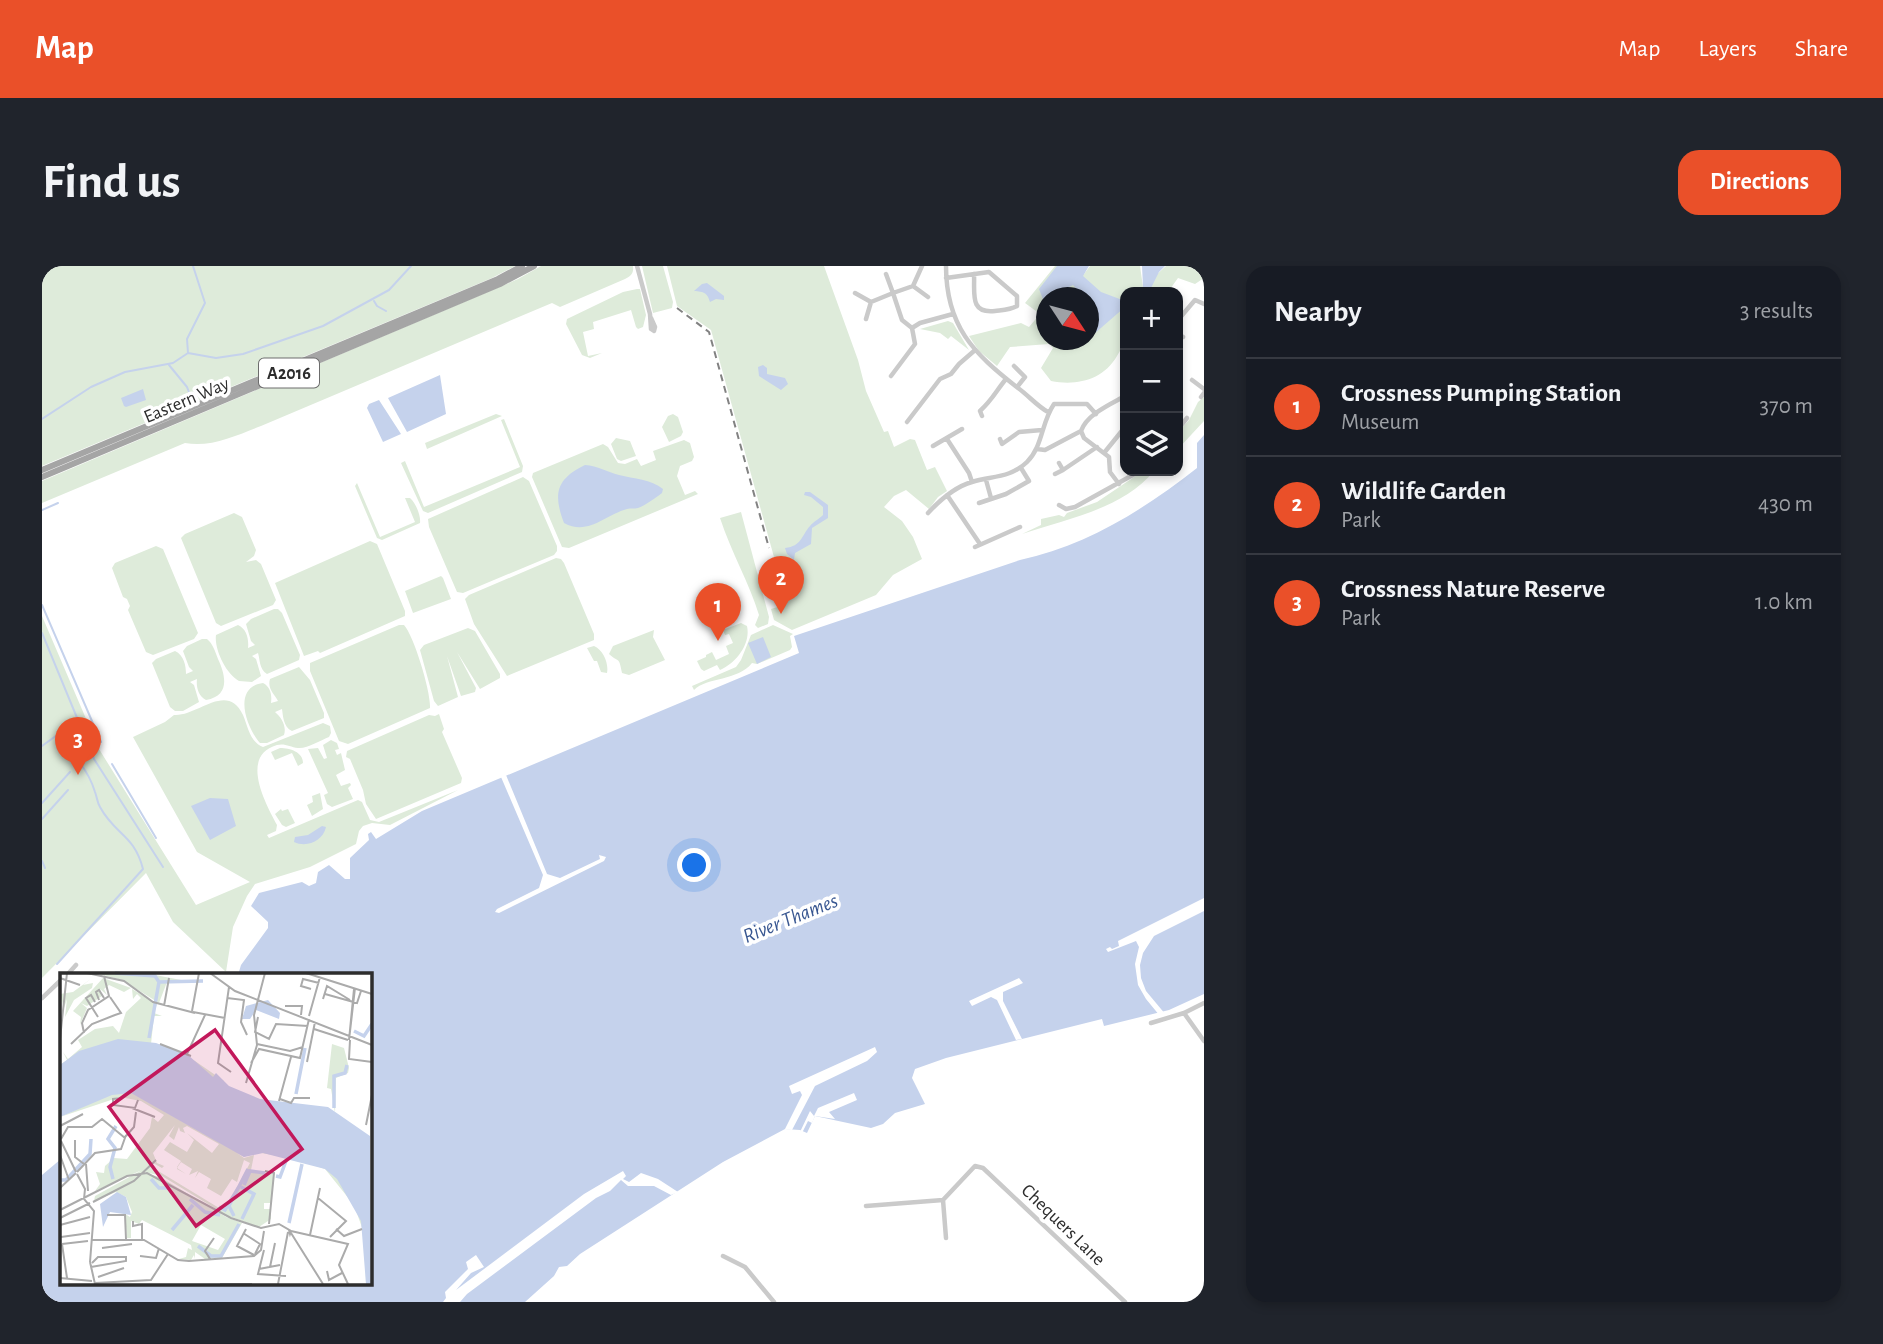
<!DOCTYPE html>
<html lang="en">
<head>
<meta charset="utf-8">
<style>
	body { margin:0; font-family:"Alegreya Sans",sans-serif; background:#20242c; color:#f1f3f6 }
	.controls { position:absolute; right:21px; top:21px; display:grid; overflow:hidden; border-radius:14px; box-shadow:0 4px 10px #0003 }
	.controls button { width:63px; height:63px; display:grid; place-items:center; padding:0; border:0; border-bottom:2px solid #363941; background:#171b24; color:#f1f3f6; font:35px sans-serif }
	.compass { position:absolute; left:994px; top:21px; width:63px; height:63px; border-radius:50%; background:#171b24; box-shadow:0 4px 10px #0003; rotate:126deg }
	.you { position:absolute; left:653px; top:600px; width:24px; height:24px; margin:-18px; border:5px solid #fff; border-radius:50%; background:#1a73e8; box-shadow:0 0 0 10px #1a73e833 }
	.badge { display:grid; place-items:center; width:46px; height:46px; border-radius:50%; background:#ea5029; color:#fff; font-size:23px; font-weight:700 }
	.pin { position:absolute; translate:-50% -58px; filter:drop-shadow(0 2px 4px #0008) }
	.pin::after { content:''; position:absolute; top:37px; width:24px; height:21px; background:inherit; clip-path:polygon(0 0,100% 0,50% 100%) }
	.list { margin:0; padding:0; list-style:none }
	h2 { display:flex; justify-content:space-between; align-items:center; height:91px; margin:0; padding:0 28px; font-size:30px }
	h2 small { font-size:23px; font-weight:400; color:#9ea1a6 }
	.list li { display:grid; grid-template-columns:46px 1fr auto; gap:21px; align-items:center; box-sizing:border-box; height:98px; padding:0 28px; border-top:2px solid #363941 }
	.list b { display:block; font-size:26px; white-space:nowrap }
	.list p { margin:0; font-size:23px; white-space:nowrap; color:#9ea1a6 }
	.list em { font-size:23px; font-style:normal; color:#9ea1a6 }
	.icon { flex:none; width:38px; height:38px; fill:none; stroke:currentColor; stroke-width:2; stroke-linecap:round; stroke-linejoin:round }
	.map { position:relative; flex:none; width:1162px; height:1036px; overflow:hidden; border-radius:21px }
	header { display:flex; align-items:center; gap:42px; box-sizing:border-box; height:98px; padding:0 35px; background:#ea5029; color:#fff }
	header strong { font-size:33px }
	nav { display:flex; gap:38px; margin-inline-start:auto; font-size:24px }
	.intro { display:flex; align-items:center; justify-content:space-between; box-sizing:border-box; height:168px; padding:0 42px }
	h1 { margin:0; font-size:49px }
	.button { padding:18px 32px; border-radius:21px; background:#ea5029; color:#fff; font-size:24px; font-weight:700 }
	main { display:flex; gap:42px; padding:0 42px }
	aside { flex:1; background:#171b24; border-radius:21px; box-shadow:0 4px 10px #0003 }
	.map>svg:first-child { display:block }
	.green { fill:#deebda; fill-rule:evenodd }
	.water { fill:#c5d2ec }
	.pier { fill:#fff }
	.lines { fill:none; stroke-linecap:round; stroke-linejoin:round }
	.stream { stroke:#c5d2ec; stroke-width:2 }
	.minor { stroke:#cacaca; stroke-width:4.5 }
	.primary { stroke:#a5a5a5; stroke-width:6 }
	.rail { stroke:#828282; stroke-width:2; stroke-dasharray:7 5; stroke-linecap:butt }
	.labels { text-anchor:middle; stroke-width:7; stroke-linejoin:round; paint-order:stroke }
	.shield { fill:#fff; stroke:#6c6c6c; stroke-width:2 }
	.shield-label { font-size:18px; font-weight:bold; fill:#2d2d2d }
	.street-label { font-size:19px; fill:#2d2d2d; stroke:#fff }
	.water-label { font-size:21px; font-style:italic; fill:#395791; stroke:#fff }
	.inset-river { fill:none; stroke:#c5d2ec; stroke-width:3.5 }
	.inset-road { fill:none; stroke:#ababab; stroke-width:2 }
	.view { fill:#c2185b; fill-opacity:0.15; stroke:#c2185b; stroke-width:3.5 }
	.inset-edge { fill:none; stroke:#2d2d2d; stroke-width:3.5 }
</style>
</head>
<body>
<header>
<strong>Map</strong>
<nav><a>Map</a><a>Layers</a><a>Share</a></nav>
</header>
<div class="intro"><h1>Find us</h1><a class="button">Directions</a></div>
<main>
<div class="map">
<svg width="1162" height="1036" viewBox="0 0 1162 1036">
	<rect width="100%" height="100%" fill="#fff"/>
	<!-- green -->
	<path class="green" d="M0,0H473L450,12L0,200Z
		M499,0H591C592,7 589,10 583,13L518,41L510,37L219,160C195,169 169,182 143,177L0,237V215L476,13Z
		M600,0H621L631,36L630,42L611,47Z
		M625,0H782L816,94L824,125L842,166L846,165L852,181L868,173L873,174L885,204L893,201L905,225L896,231L887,243L864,224L852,230L842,241L860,255L871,271L880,293L851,309L834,329L750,364L732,354L729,343L745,338L669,64L635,40Z
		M1013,0H1033L1042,8L1048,0H1098L1101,21L1124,0H1153L1162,5V12L1153,18L1136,12L1126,26H1083C1083,40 1087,64 1083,76C1082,80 1077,86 1075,90C1061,114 1035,120 1009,115L999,102L1011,82L1007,78L968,81L955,100L937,85L927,70L979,57L987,61L998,48L983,37ZM1004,32H1046V74H1004Z
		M595,23H598L604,49L601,61L596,63L594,61L589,44L551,56L552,63L541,66L546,90L560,87L548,92L540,89L524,58L525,53L581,26Z
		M906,55L911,57L927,84L909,70L906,73L898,67L878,63Z
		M1162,131V155L1136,183V166L1147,154L1156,136Z
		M454,148L460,150L385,183L383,177Z
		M631,148L636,151L641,166L639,170L627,176L620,161L626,150Z
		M462,153L481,200L480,206L386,247L381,245L359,197L363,195L382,241L478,201L459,154Z
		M574,172L588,175L594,190L579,195L575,193L569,178Z
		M642,174L648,177L652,191L650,195L638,200L635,210L643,229L653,225L656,228L527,282L520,281L490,211L491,207L561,178L566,181L576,197L583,198L595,193L599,200L614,194L611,185Z
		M1101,205H1112C1081,243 1024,253 980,268L999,259V253L1017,249L1022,251L1025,247L1055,236Z
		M481,211L487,215L515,280V285L512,289L421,327L415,326L387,261L386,253Z
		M315,217L338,271L373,256L363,232H368C374,237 379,250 378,257L340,274L335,272L313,220Z
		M699,246L727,351L726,358L716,362L713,359L717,349C707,316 689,286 678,252Z
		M192,247L200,251L214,284L212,290L204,296L214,294L219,298L234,334L231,339L179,360L174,357L139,272L143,268Z
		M328,275L335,278L363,345V350L278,387L276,385L262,390L233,317Z
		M114,280L121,283L156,367L152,373L111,389L104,386L86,344L88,340L85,333L81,331L70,302L73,297Z
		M514,292L519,293L522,297L552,368V374L465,410L432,358L423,333L427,329Z
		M399,310L401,312L409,333L371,347L363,325Z
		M232,343H236L240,347L258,389L257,394L225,408C217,403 218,393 216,387L210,390L214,393L219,410L210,416L197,415C184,408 172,383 174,369L196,359C205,363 207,374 206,382L213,379L209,375L204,358L209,353Z
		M0,350L57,483L154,639L208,616L155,586L91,471L123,456L132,449C155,451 185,415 201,449C206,461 208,476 221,481L281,457L288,460L289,467L287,471C279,474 265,483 256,482C248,481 243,477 235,479C197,490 224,538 235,559L234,565L225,569L227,572L316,534L320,536L328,554L337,556L416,524L348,559L330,557L321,560L317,565L314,578L268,601L213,618L205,630L191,661L184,706L131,656L104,607L0,712Z
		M699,357L705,360C709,378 694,397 678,404L675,399L662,405L659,403L655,395L664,391V389L670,386L674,394L687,388L684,380L691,377L687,368L683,369L681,364Z
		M357,359H362C372,370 389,426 388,442L306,478L297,475L268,405V397Z
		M731,359L751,368L748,370L750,381L748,384L715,398L710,397C696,415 665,411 652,424L650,420L694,401L699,394L709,369Z
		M426,362L433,365L458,408V412L438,423L415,386L434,422L433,426L419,430L405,390L416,431L396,440L392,435L378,384L382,379Z
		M612,364L611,371L623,394L587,409L580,407C577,390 577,397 567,388L571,380Z
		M160,373H165C171,378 173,385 176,393C184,410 188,430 164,434C156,430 154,420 155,413L148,416L152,419L157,436L141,445H133L128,441L110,397L114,393L133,385C142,389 144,400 144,408L151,405L147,401L141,385L145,380Z
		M552,380C561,384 567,397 565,407L559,406L555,395H552L545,382Z
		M257,401L268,414L282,447V452L250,465C241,461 241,449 240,443L233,446C239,451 245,460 242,469L225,477H218C204,461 190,421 221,417C229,421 230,430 229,437L236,435C233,429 225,423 228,413Z
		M397,448L402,463L400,466L420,512L419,517L334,553L324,538L321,524L308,493L304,491L305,485L387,449L393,450Z
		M289,474L295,477L297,483L293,484L295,489L299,487L303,504L294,509L299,520L308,517L309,519L306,522L311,533L290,541L285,538L282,529L286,527L266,483L276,482L282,493L285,492L281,479Z
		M238,482C248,482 261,486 261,497L256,500L250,487L233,494L229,486Z
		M278,527L281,543L270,550L265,539L271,536L270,530Z
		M239,543L240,545L246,543L253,557L244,561L240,559L233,548Z"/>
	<!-- water -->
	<path class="water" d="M1015,0H1047L1041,10L1059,26L1083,35V41L1052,68H1047L1046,32L1042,31L1031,19L1017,26L1016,31L1004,32V41L997,23Z
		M1100,0H1123L1117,6L1107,26H1097L1101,21Z
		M665,17L682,30V34L674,33L668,36C665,26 662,26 652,25L660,18Z
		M721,99L725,102V108L743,112L746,118L739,124L717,110L716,101Z
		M398,109L404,148L365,166L346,132Z
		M101,123L104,134L84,141L82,140L79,132Z
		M337,134L359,168L341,176L325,142L327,138Z
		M1162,169V728L1127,744L1062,760L1060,753L904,792L873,803L870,812L883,838L853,847L841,858L829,862L773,850L765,867L758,864L743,863L681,896L538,988L525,1000L517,1001L512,1010L483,1036H0V909L19,893V1017H327V709H196L199,699L226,662V656L209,640L217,627L260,616L267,620L274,617L276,606L287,599L303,613H308V592L327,574L326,568L329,566L334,573L380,545L757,387L752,370L978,294C1044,280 1103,243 1155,202V177Z
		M543,199C556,200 565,206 577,209C592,213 609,213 621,223L620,227C615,231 602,240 596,242C592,243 589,242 585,243C563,249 546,270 522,257C511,228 514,213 543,199Z
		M763,226H768L786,239V252L770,262L769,278L753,287L752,294L745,288L743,282C760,280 759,270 768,260C771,256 777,253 781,249V241L769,231L762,229Z
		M721,371L729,391L715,398L706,377Z
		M168,532L186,533L194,560L168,574L149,540Z
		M280,560L284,561C281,575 265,582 252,576L253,571L266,569Z"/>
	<!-- pier -->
	<path class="pier" d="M464,509L505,608L518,612L558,593L557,589L564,591L562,595L457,647L453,646L455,643L497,622L501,609L459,511Z
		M1162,632V645L1112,670L1101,687L1098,699L1099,712L1104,725L1124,749L1118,750L1104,733L1096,719L1093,698L1097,681L1094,675L1066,686L1064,683L1068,681L1070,683L1077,680L1076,675Z
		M977,712L981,717L961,726V735L980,773L974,774L955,734L949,731L930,740L927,735Z
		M833,781L835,786L825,795L773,820L750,864L743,863L760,829L758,825L750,828L747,820Z
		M812,827L815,834L787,846L793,853L773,850L770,857L766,855L760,867L758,866L768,845L772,850L776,842Z
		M581,905L584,910L581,913L587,916L599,907L616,913L636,926L629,929L612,920H586L579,914L568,925L554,932L425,1028L418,1036H401L404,1032L403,1026L426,1003L424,996L434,989L442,1001L429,1007L414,1024L542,928Z"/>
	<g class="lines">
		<!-- stream -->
		<path class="stream" d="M332,35L335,40L344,45
			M146,87L145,73L163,37L151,0
			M127,99L145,121L148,129
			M0,153L49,121L83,106L131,97L146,87L174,92L201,88L281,60L347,24L369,0
			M0,244L16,237
			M0,339L59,476
			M0,367L52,493L121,601
			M0,480L22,464L39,467
			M70,498L114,572
			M0,537L28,506
			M0,553L26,524
			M0,595L3,602
			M15,698L101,603C92,568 73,569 58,541C55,536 55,531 53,526C50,516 44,505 38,497"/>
		<!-- minor -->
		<path class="minor" d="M595,0L608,48L609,63L612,65L613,61L609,52
			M880,0L871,20L851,27L860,54L870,62L878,57L911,48
			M904,0C904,60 931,87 976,122C987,130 995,140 1006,146
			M904,12L947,6L975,30V40C968,44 961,44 953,45C927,48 933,27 932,8
			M871,20L886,31
			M813,27L829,36L851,27L844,8
			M824,53L829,36
			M1136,54L1153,34L1162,38
			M1136,68L1141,71
			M972,100L983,111L975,121
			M849,110L873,78L870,62
			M1150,114L1162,123
			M1159,131L1162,127
			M940,150L938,145C951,133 954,125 964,113
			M865,156L898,113L909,108L917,98L932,85
			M1136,163L1145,152
			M905,173L927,207L930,216
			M958,173L960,178L977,166L1000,164
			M891,180L920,163
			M995,183L1003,184L1039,165
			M1062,187L1083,161
			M1017,197L1021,204L1055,181
			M1013,208L1021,204
			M944,214L949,232
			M1077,218L1068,206L1067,191L1042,172L1039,165C1045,148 1069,138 1083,130
			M905,229L938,278
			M937,237L964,228L987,215L979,202
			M1017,239L1024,243L1033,241L1098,205
			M886,247C898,234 912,221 930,216C949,210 969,212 985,196C1001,180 999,157 1012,138H1045L1054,148
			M933,281L978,261
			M25,709L34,699
			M0,732L19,714
			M1142,747L1162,775
			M1109,757L1142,747L1162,737
			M901,934L904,972
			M824,940L901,934L933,900L941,902L1083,1036
			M681,990L703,1001L732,1036"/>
		<!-- primary -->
		<path class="primary" d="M0,204L456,13L480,0
			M0,211L458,18L492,0"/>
		<!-- rail -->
		<path class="rail" d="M635,42L667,66L727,282"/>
	</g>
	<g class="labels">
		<!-- shield labels -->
		<rect class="shield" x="217" y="92.5" width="60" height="29" rx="5"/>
		<g class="shield-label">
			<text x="247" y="113">A2016</text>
		</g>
		<!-- street labels -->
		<g class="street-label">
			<text transform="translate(144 133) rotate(-23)" y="7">Eastern Way</text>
			<text transform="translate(1022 958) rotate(44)" y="7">Chequers Lane</text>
		</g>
		<!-- water labels -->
		<g class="water-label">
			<text transform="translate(748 652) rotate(-22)" y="7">River Thames</text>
		</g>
	</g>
	<!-- overview -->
	<g transform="translate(18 707)">
		<rect width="312" height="312" fill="#fff"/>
		<path d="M36,0L95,2L137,10L107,9L99,30L62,7ZM32,5L23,12L33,10L32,15L14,27L5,44L7,26L4,35L0,21L13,19ZM43,5L71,15L64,19L49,12L44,16L47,22L40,16L42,23L27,33L21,30L27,35L20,52L21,44L13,38ZM72,16L97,31L94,40L102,43H94L91,71L135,88L164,108L0,92L7,87L3,79L8,86L22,74L18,67L35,56L53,53L59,60L66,39L81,25L77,21L73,26ZM272,71L284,75L289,95L288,100L276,105L275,140L271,116L267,115ZM72,118L109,129L166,160L184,164L171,175L189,166L249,184L271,196L296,227L306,250L311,311H306L305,263L294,232L265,196L235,186L196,179L184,184L177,180L184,185L194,182L191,197L214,201L211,230H204V236H211V246L199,254L166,242L102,203L85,199L84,200L100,204L166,244L182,250L162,285L145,286L135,279V286L134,282L131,287L119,286L126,284L128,275L132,277L131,272L82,247L79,251L71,248V265H67L65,241L70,244L72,239L66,224L56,219L34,228L35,223L82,197L35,218L40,211L36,199L44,200L45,193L54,185L67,186L90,155L92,144L98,149L104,142L81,128L60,124L0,144L51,121ZM115,152L109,163L114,167L119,154L120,158L125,160L123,155L127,153L159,171L152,180L127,160L134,167L127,179L110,169L104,177L121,188L117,194V196L126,201L117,195L121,189L132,196L129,202L138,198L135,205L139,199L151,206L147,215L161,223L172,206L177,209L184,187L190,190L164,238L90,193L93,190L102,195L104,193L97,190L93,180ZM141,252L165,266L158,277L132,268Z" fill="#deebda" fill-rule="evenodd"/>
		<path d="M208,27L220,40L219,46L196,37L190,46H182L186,33ZM58,66L96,70L128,82L153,104L156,100L169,113L200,126L268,134L310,163L311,311H306L301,248L277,206L265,196L203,180L184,184L71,120L52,122L0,144V92L19,78ZM57,219L66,224L71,242L50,239L43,254L40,231Z" fill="#c5d2ec"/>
		<path class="inset-river" d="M55,0L95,3L99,9M294,58L304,63L312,51M89,65L99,9L143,8M236,121L245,75M274,135V103L285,100L287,92M216,203L220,204L226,188M53,206L50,194L55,175L48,166L56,153M91,206L99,215H109M0,207H6L30,181L31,166M184,212L190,198L205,200M181,214L194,221L182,246M130,226L145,239L160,242M159,234L165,237L180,212M174,243L169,233L188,196M229,250L242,191M112,257L133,232M138,273L151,283H161L179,251"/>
		<path class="inset-road" d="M27,0L64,8L93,29L135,40M150,0L175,18L312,72M246,0L312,21M0,5L20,12M169,14L158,90L171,99M251,16L241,13L243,6L259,10M294,16L289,67L295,15M265,21L297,30L301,18M50,24L61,40L55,42M167,25L184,27L181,49L187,62M263,26L267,13L290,27M39,27L36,19L39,17L44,25M35,29L31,22L26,25L38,44M104,33L109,5M225,33H242L241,42M132,38L139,0M133,39L165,45M249,43L260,4M198,44L195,59L209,66L216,51L248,53M254,56L288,67M24,60L22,50L28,37L49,23L44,3M0,66L7,0M290,67L289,86L312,89M11,71L32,51L55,42M100,71L131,83M197,71L230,78L243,74M127,81L145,42M247,89L255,49M191,90L199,76L240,85L249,46M186,110L197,72L194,42L205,0M63,125L53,126V132L75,135L78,127M220,126L231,130L234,125H250M219,128L231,84M72,135L95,144M306,152L312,122M0,153L23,141M66,163L74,154L76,139M1,166L8,154H32L42,146L65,165M15,167V184L24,191M1,168L16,199M0,182L9,207M26,191L28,218M205,198L214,200L209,251M17,199L35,180L61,176L66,162M17,201L25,216L24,226L34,238L30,289M0,215L16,200M258,225L286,248L270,264M33,229L74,208L96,187M0,237L67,203L87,200L171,245L201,255L219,251L231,258L230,261L229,257M47,242H65L66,266M0,245L30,230M73,248V253L82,251V266M0,252L30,244M186,256L177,273L194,282M276,256L284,263L302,256M231,258L288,271L279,292L288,311M183,260L200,271L195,281M231,260L263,311M250,262L260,215M1,264L30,260M32,267H84L118,287L129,288L194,283L201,277L204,258M2,271L7,305M2,271L28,268M42,275L72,271M204,277L198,301L226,303M80,283L96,285L99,275M150,286L145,278L154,265M30,289L35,311M31,294L66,288V284H38L32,290M210,294L215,270M199,296L220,292M267,298L269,307L282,300M38,304L64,295M0,305L32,308M35,310L91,307L108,281M160,311H192M218,311L228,259"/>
		<path class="view" d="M155,57L242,176L136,253L49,134Z"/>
		<rect width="312" height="312" class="inset-edge"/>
	</g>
</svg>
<div class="controls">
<button>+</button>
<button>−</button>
<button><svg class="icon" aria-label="layers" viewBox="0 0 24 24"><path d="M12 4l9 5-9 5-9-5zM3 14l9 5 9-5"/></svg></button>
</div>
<svg class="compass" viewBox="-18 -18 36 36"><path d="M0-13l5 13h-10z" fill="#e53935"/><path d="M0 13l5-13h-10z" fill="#9ea1a6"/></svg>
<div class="you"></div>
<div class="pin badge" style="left:676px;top:375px">1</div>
<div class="pin badge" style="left:739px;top:348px">2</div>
<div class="pin badge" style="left:36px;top:509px">3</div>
</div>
<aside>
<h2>Nearby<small>3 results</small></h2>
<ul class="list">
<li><span class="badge">1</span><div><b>Crossness Pumping Station</b><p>Museum</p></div><em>370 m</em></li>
<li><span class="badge">2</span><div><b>Wildlife Garden</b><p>Park</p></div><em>430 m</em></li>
<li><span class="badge">3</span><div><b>Crossness Nature Reserve</b><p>Park</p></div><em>1.0 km</em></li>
</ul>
</aside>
</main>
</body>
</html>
